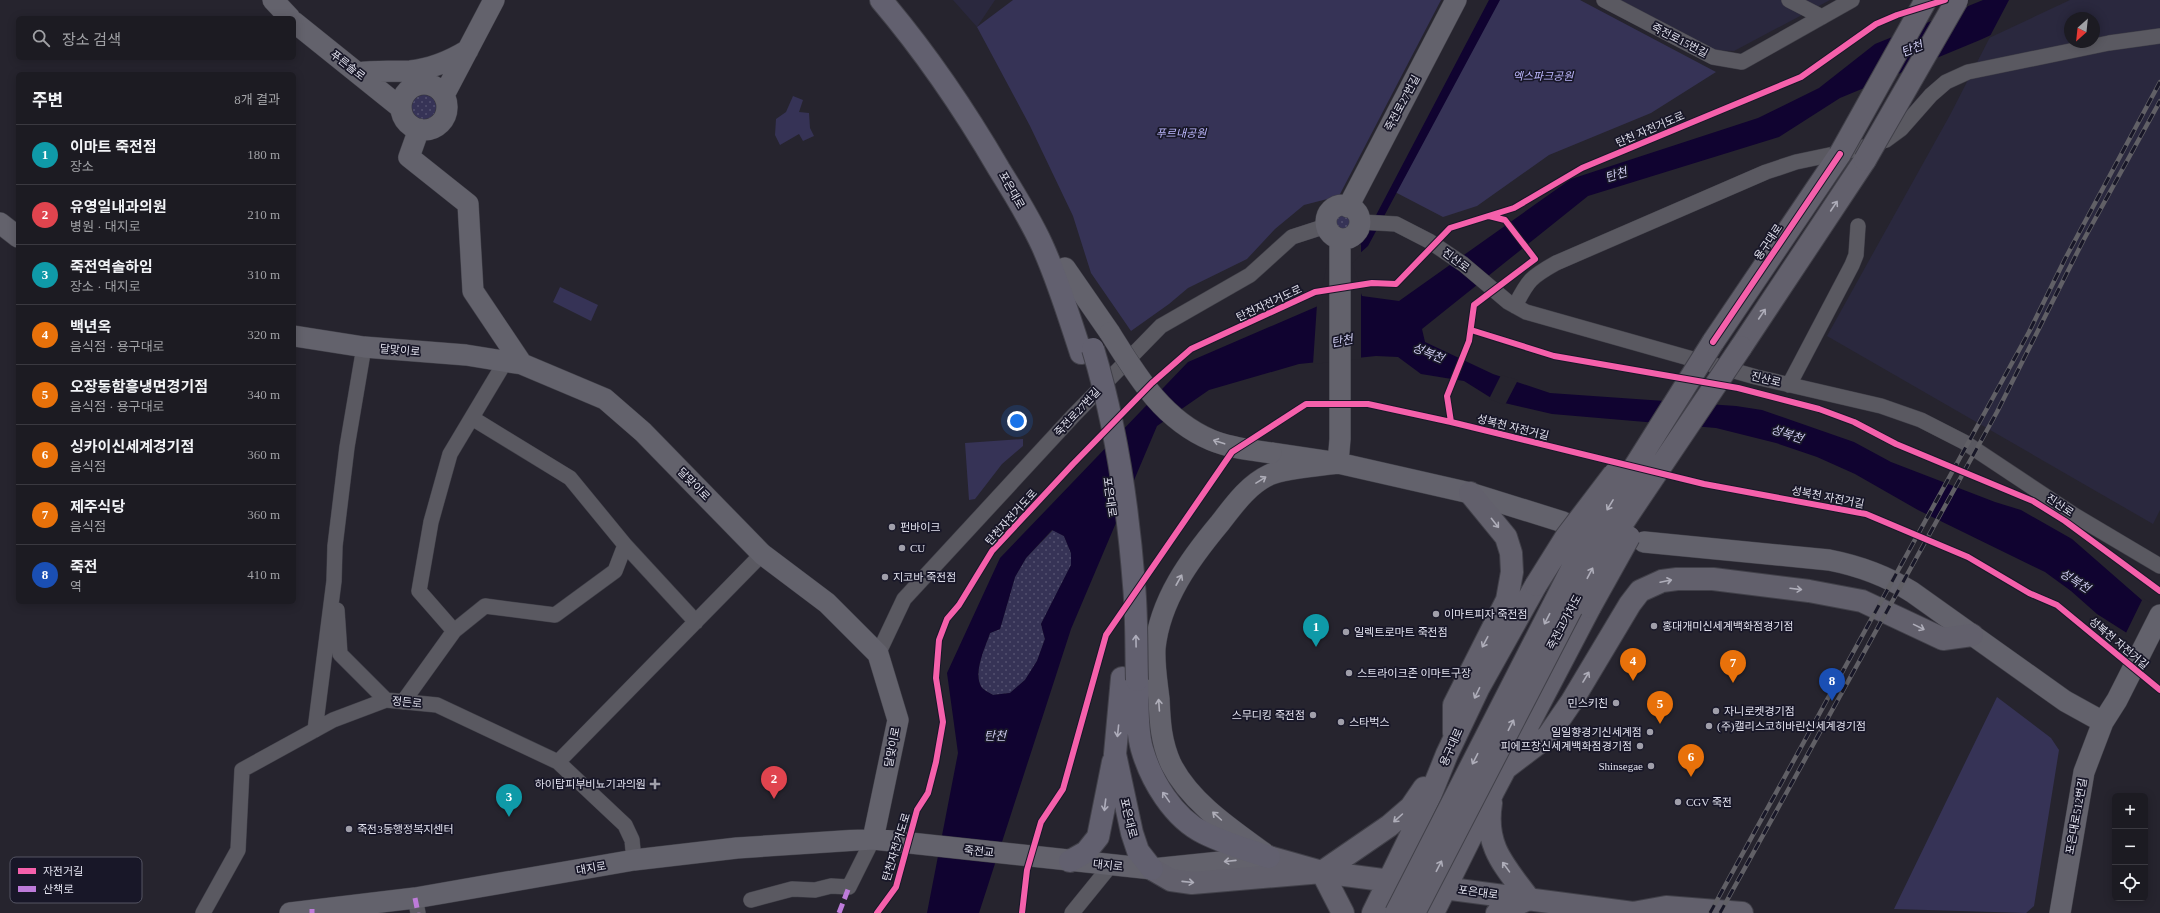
<!DOCTYPE html>
<html lang="ko">
<head>
<meta charset="utf-8">
<style>
	body { margin:0; font-family:"Times New Roman","Noto Sans KR",serif; background:#29282f; color:#f1f3f6 }
	.controls { position:absolute; right:12px; bottom:12px; display:grid; overflow:hidden; border-radius:6px; box-shadow:0 2px 10px #0003 }
	.controls button { width:36px; height:36px; display:grid; place-items:center; padding:0; border:0; border-bottom:1px solid #3a3940; background:#1c1b22; color:#f1f3f6; font:20px sans-serif }
	.compass { position:absolute; left:2064px; top:12px; width:36px; height:36px; border-radius:50%; background:#1c1b22; box-shadow:0 2px 10px #0003; rotate:207deg }
	.you { position:absolute; left:1017px; top:421px; width:14px; height:14px; margin:-10px; border:3px solid #fff; border-radius:50%; background:#1a73e8; box-shadow:0 0 0 6px #1a73e833 }
	.badge { display:grid; place-items:center; width:26px; height:26px; border-radius:50%; background:#ea580c; color:#fff; font-size:13px; font-weight:700 }
	.pin { position:absolute; translate:-50% -33px; filter:drop-shadow(0 1px 2px #0008) }
	.pin::after { content:''; position:absolute; top:21px; width:14px; height:12px; background:inherit; clip-path:polygon(0 0,100% 0,50% 100%) }
	.list { margin:0; padding:0; list-style:none }
	h2 { display:flex; justify-content:space-between; align-items:center; height:52px; margin:0; padding:0 16px; font-size:17px }
	h2 small { font-size:13px; font-weight:400; color:#a0a1a5 }
	.list li { display:grid; grid-template-columns:26px 1fr auto; gap:12px; align-items:center; box-sizing:border-box; height:60px; padding:0 16px; border-top:1px solid #3a3940 }
	.list b { display:block; font-size:15px; white-space:nowrap }
	.list p { margin:0; font-size:13px; white-space:nowrap; color:#a0a1a5 }
	.list em { font-size:13px; font-style:normal; color:#a0a1a5 }
	.icon { flex:none; width:22px; height:22px; fill:none; stroke:currentColor; stroke-width:2; stroke-linecap:round; stroke-linejoin:round }
	.map { position:relative; flex:none; width:2160px; height:913px; overflow:hidden }
	.search { position:absolute; background:#1c1b22; box-shadow:0 2px 10px #0003; left:16px; top:16px; width:280px; height:44px; display:flex; align-items:center; gap:10px; box-sizing:border-box; padding:0 14px; border-radius:6px; color:#a0a1a5; font-size:15px }
	.panel { position:absolute; background:#1c1b22; box-shadow:0 2px 10px #0003; left:16px; top:72px; width:280px; height:532px; border-radius:6px }
	.map>svg:first-child { display:block }
	.built { fill:#2a283e; fill-rule:evenodd }
	.grass { fill:url(#grass-dots) }
	.park { fill:#363356 }
	.water { fill:#100330; fill-rule:evenodd }
	.pier { fill:#26242e }
	.lines { fill:none; stroke-linecap:round; stroke-linejoin:round }
	.street-casing { stroke:#414049; stroke-width:16 }
	.secondary-casing { stroke:#414049; stroke-width:22 }
	.primary-casing { stroke:#414049; stroke-width:24 }
	.highway-casing { stroke:#414049; stroke-width:24 }
	.street { stroke:#5a5961; stroke-width:15 }
	.secondary { stroke:#63626c; stroke-width:21 }
	.primary { stroke:#62606c; stroke-width:22 }
	.highway { stroke:#62606f; stroke-width:22 }
	.rail-casing { stroke:#616066; stroke-width:4.5 }
	.rail { stroke:#181728; stroke-width:3; stroke-dasharray:9; stroke-linecap:butt }
	.secondary-bridge-casing { stroke:#414049; stroke-width:22; stroke-linecap:butt }
	.primary-bridge-casing { stroke:#414049; stroke-width:24; stroke-linecap:butt }
	.highway-bridge-casing { stroke:#414049; stroke-width:24; stroke-linecap:butt }
	.secondary-bridge { stroke:#63626c; stroke-width:21 }
	.primary-bridge { stroke:#62606c; stroke-width:22 }
	.highway-bridge { stroke:#62606f; stroke-width:22 }
	.quiet { stroke:#bd7bd9; stroke-width:5; stroke-dasharray:10 5; stroke-linecap:butt }
	.cycleway-casing { stroke:#181728; stroke-width:8 }
	.cycleway { stroke:#f560ab; stroke-width:6 }
	.oneway { stroke:#aeadb9 }
	.oneway2 { stroke:#afaeb9 }
	.oneway3 { stroke:#aeadbb }
	.poi-dot { fill:#a09faa; stroke:#181728; stroke-width:1.5 }
	.labels { text-anchor:middle; stroke-width:3.5; stroke-linejoin:round; paint-order:stroke }
	.street-label { font-size:11px; fill:#e1e1ed; stroke:#181728 }
	.park-label { font-size:11px; font-style:italic; fill:#beb9ff; stroke:#181728 }
	.poi-label { font-size:11px; fill:#e1e1ed; stroke:#181728; text-anchor:start }
	.water-label { font-size:12px; font-style:italic; fill:#cfcdf1; stroke:#181728 }
	.key { fill:#181728; stroke:#545463; stroke-width:1 }
	.key-label { font-size:11px; fill:#e1e1ed }
</style>
</head>
<body>
<div class="map">
<svg width="2160" height="913" viewBox="0 0 2160 913">
	<defs>
		<pattern id="grass-dots" width="8" height="8" patternUnits="userSpaceOnUse"><rect width="8" height="8" fill="#363356"/><path d="M2 2h.1M6 6h.1" fill="none" stroke="#53506f" stroke-width="1.8" stroke-linecap="round"/></pattern>
	</defs>
	<rect width="100%" height="100%" fill="#26242e"/>
	<!-- built -->
	<path class="built" d="M953,0H995L977,27Z
		M1615,0H1830L1734,51L1710,50Z
		M2009,0H2160V510L2153,524L1827,336L1950,115ZM2070,18H2094V42H2070Z"/>
	<!-- grass -->
	<path class="grass" d="M412 107a12 12 0 1 1 24 0a12 12 0 1 1-24 0Z
		M1335 222a8 8 0 1 1 16 0a8 8 0 1 1-16 0Z
		M1053,530L1064,536L1071,553V565L1041,624L1045,639L1037,661L1025,680L1010,693L993,695C990,693 985,691 982,688C972,674 985,648 990,633L1000,629L1015,577L1026,558Z"/>
	<!-- park -->
	<path class="park" d="M1013,0H1441L1339,196L1304,205L1275,229L1247,259L1188,288L1169,304L1131,331L1091,273L1073,216L1030,126L977,27Z
		M1497,0H1580L1716,72L1651,113L1549,155L1477,206L1443,217L1395,192Z
		M793,96L803,100L799,112L809,113L810,128L814,136L803,141L799,134L780,145L775,135L776,119L786,112Z
		M560,287L598,305L591,321L553,302Z
		M1023,439V446L1002,464L975,499L969,500L965,443Z
		M1997,697L2051,738L2059,750L2034,906L2026,913L1894,909Z"/>
	<!-- water -->
	<path class="water" d="M1489,0H1500L1368,246L1350,262L1362,296L1399,301L1571,179L1758,118L1819,88L1875,44L1983,0H2068L1980,40L1840,98L1779,137L1588,196L1422,329L1425,342L1493,374L1550,393L1736,406L1762,410L1854,442L1891,462L1995,502L2021,510L2072,539L2143,601L2130,635L2097,614L2071,591L2045,572L1918,510L1855,474L1817,457L1776,443L1716,428L1552,414L1496,401L1464,381L1421,374L1398,357L1376,356L1299,364L1209,390L1157,426L1071,629L979,913H927L958,753L947,673L1000,558L1188,362L1325,303L1331,256L1363,240ZM1052,530L1064,536L1071,553V565L1041,624L1045,639L1037,661L1025,680L1010,693L993,695C990,693 985,691 982,688C972,674 985,648 990,633L1000,629L1015,577L1026,558Z"/>
	<!-- pier -->
	<path class="pier" d="M2009,0H2070L1989,38Z
		M1361,244V255L1352,263L1361,287V359L1313,364L1317,304L1323,302L1322,288L1328,259Z
		M1501,375L1518,380L1505,405L1489,399Z
		M2143,598L2160,609V655L2125,635Z"/>
	<g class="lines">
		<defs>
			<path id="street" d="M1604,0L1713,57L1742,62L1852,0
				M1789,0L1822,17
				M1361,222L1396,224L1429,241L1463,264L1508,302L1526,312L1756,377L1881,406L1921,420L1964,442L2074,515L2160,566
				M1515,306C1528,280 1531,277 1556,263L1766,172L1796,162L1858,149L1886,140L1901,129L1931,95L1946,82L1968,72L2109,43L2160,36
				M1789,385L1852,265L1856,255L1858,226
				M625,545L696,622
				M337,610L340,654L386,700
				M454,631L485,606L555,615L615,571L625,545L570,478L472,418
				M878,654L904,599L1074,415L1161,326L1250,275L1292,237L1326,226
				M403,702L454,631L419,591L431,522L450,454L505,362
				M315,730L334,581L335,546L347,447L364,347
				M558,762L762,554
				M415,898L418,913
				M751,900L792,889L815,890L831,886L849,887L873,839
				M203,913L238,850L242,770L333,720L386,700L437,705L558,762L625,825L632,840L634,860
				M1072,913L1111,865"/>
			<path id="secondary" d="M273,0L290,18
				M294,22L401,108
				M358,73C376,70 393,72 410,71C431,69 450,61 468,50
				M401 107a23 23 0 1 1 46 0a23 23 0 1 1-46 0Z
				M444,95L494,0
				M419,129L409,157L468,204L473,291L522,364
				M1326 222a17 17 0 1 1 34 0a17 17 0 1 1-34 0Z
				M1348,207L1456,0
				M0,223L18,237
				M1065,268L1110,333
				M294,336L364,347L466,355L522,364L605,399L643,432L762,554L827,603L878,654L898,720L873,839
				M1271,453L1338,463L1470,493L1563,522
				M1338,463L1340,439V239
				M1644,542L1829,560C1860,566 1885,575 1912,592L2065,701L2103,722
				M1264,853C1231,829 1190,802 1171,764C1161,742 1160,722 1159,699C1157,682 1154,665 1155,648C1160,600 1190,559 1220,523C1234,505 1248,485 1269,475C1281,469 1322,465 1338,463
				M290,913L415,898L634,860L737,848L873,839L1152,869L1269,857
				M2060,913L2084,772L2103,722L2117,700L2160,615"/>
			<path id="primary" d="M1713,342L1840,154
				M1741,347L1865,160
				M1454,733V705L1507,600L1512,572L1511,553L1506,537L1470,493
				M1506,768L1548,736L1572,701L1630,604L1640,591L1662,581L1677,579H1713L1809,591L1862,601L1943,639L1972,635
				M1491,803C1484,847 1505,866 1529,899L1497,913
				M1269,857L1322,872L1633,913L1666,907L1742,913
				M1152,869L1171,880L1192,883L1322,872L1389,826L1411,807L1424,788
				M1322,872L1343,913
				M1373,913L1430,796L1447,754L1478,689L1536,585
				M1433,913L1493,792L1590,607"/>
			<path id="highway" d="M881,0C926,53 964,109 999,169C1014,193 1030,219 1042,245C1058,280 1069,317 1081,353
				M1122,678L1115,754L1132,833L1138,851L1152,869
				M1137,680C1138,700 1136,729 1142,749C1151,780 1173,818 1204,833C1224,843 1247,850 1269,857
				M1070,861L1086,852L1098,837L1113,762"/>
		</defs>
		<!-- street casing -->
		<use href="#street" class="street-casing"/>
		<!-- secondary casing -->
		<use href="#secondary" class="secondary-casing"/>
		<!-- primary casing -->
		<use href="#primary" class="primary-casing"/>
		<!-- highway casing -->
		<use href="#highway" class="highway-casing"/>
		<!-- street -->
		<use href="#street" class="street"/>
		<!-- secondary -->
		<use href="#secondary" class="secondary"/>
		<!-- primary -->
		<use href="#primary" class="primary"/>
		<!-- highway -->
		<use href="#highway" class="highway"/>
		<defs>
			<path id="rail" d="M1710,913L2029,332L2065,259L2160,82
				M1720,913L1997,412L2083,241L2160,101"/>
		</defs>
		<!-- rail casing -->
		<use href="#rail" class="rail-casing"/>
		<!-- rail -->
		<use href="#rail" class="rail"/>
		<defs>
			<path id="secondary-bridge" d="M1110,333C1137,376 1162,419 1211,440C1230,448 1251,450 1271,453"/>
			<path id="primary-bridge" d="M1840,154L1926,0
				M1865,160L1957,0
				M1536,585L1566,537L1614,474
				M1590,607L1629,537
				M1396,913L1578,557L1713,342
				M1414,913L1593,567L1741,347"/>
			<path id="highway-bridge" d="M1093,349C1116,425 1128,507 1134,585C1137,617 1136,648 1137,680"/>
		</defs>
		<!-- secondary-bridge casing -->
		<use href="#secondary-bridge" class="secondary-bridge-casing"/>
		<!-- primary-bridge casing -->
		<use href="#primary-bridge" class="primary-bridge-casing"/>
		<!-- highway-bridge casing -->
		<use href="#highway-bridge" class="highway-bridge-casing"/>
		<!-- secondary-bridge -->
		<use href="#secondary-bridge" class="secondary-bridge"/>
		<!-- primary-bridge -->
		<use href="#primary-bridge" class="primary-bridge"/>
		<!-- highway-bridge -->
		<use href="#highway-bridge" class="highway-bridge"/>
		<!-- quiet -->
		<path class="quiet" d="M415,898L418,913
			M312,909V913
			M839,913L849,887"/>
		<defs>
			<path id="cycleway" d="M1471,330L1554,356L1738,388L1819,409L1854,422L1896,444L2033,501L2065,521L2160,591
				M1713,342L1840,154
				M1451,422L1447,396L1469,341L1474,305L1535,259L1505,220L1489,216
				M877,913L896,887L917,810L928,793L936,762L943,722L936,678L939,640L947,619L959,605L992,551L1073,464L1152,383L1191,349L1315,292L1372,283L1396,284L1450,228L1514,208L1582,168L1801,77L1876,24L1897,15L1945,0
				M1022,913L1027,870L1041,822L1063,789L1106,635L1232,452L1306,404H1368L1451,422L1704,484L1866,514L1968,557L2029,593L2057,605L2160,690"/>
		</defs>
		<!-- cycleway casing -->
		<use href="#cycleway" class="cycleway-casing"/>
		<!-- cycleway -->
		<use href="#cycleway" class="cycleway"/>
	</g>
	<!-- one-way arrows -->
	<defs><path id="oneway-shaft" d="M-6 0H5M1.5-3L5.5 0L1.5 3" fill="none" stroke-width="1.6" stroke-linecap="round" stroke-linejoin="round"/></defs>
	<g class="oneway">
		<use href="#oneway-shaft" transform="translate(1834 206) rotate(-56)"/>
		<use href="#oneway-shaft" transform="translate(1762 314) rotate(-56)"/>
		<use href="#oneway-shaft" transform="translate(1610 505) rotate(121)"/>
		<use href="#oneway-shaft" transform="translate(1495 523) rotate(52)"/>
		<use href="#oneway-shaft" transform="translate(1590 573) rotate(-62)"/>
		<use href="#oneway-shaft" transform="translate(1666 581) rotate(-12)"/>
		<use href="#oneway-shaft" transform="translate(1796 589) rotate(7)"/>
		<use href="#oneway-shaft" transform="translate(1547 619) rotate(117)"/>
		<use href="#oneway-shaft" transform="translate(1919 627) rotate(26)"/>
		<use href="#oneway-shaft" transform="translate(1485 642) rotate(118)"/>
		<use href="#oneway-shaft" transform="translate(1586 677) rotate(-59)"/>
		<use href="#oneway-shaft" transform="translate(1477 693) rotate(116)"/>
		<use href="#oneway-shaft" transform="translate(1511 725) rotate(-63)"/>
		<use href="#oneway-shaft" transform="translate(1475 759) rotate(117)"/>
		<use href="#oneway-shaft" transform="translate(1398 818) rotate(138)"/>
		<use href="#oneway-shaft" transform="translate(1439 866) rotate(-63)"/>
		<use href="#oneway-shaft" transform="translate(1506 867) rotate(-126)"/>
		<use href="#oneway-shaft" transform="translate(1188 882) rotate(6)"/>
	</g>
	<g class="oneway2">
		<use href="#oneway-shaft" transform="translate(1219 442) rotate(-162)"/>
		<use href="#oneway-shaft" transform="translate(1261 480) rotate(-32)"/>
		<use href="#oneway-shaft" transform="translate(1179 580) rotate(-61)"/>
		<use href="#oneway-shaft" transform="translate(1159 705) rotate(-94)"/>
		<use href="#oneway-shaft" transform="translate(1217 816) rotate(-138)"/>
		<use href="#oneway-shaft" transform="translate(1230 861) rotate(174)"/>
	</g>
	<g class="oneway3">
		<use href="#oneway-shaft" transform="translate(1136 641) rotate(-91)"/>
		<use href="#oneway-shaft" transform="translate(1118 731) rotate(96)"/>
		<use href="#oneway-shaft" transform="translate(1166 797) rotate(-125)"/>
		<use href="#oneway-shaft" transform="translate(1105 805) rotate(97)"/>
	</g>
	<!-- markers -->
	<g class="poi-dot">
		<circle cx="892" cy="527" r="4"/>
		<circle cx="902" cy="548" r="4"/>
		<circle cx="885" cy="577" r="4"/>
		<circle cx="1436" cy="614" r="4"/>
		<circle cx="1654" cy="626" r="4"/>
		<circle cx="1346" cy="632" r="4"/>
		<circle cx="1349" cy="673" r="4"/>
		<circle cx="1616" cy="703" r="4"/>
		<circle cx="1716" cy="711" r="4"/>
		<circle cx="1313" cy="715" r="4"/>
		<circle cx="1341" cy="722" r="4"/>
		<circle cx="1709" cy="726" r="4"/>
		<circle cx="1650" cy="732" r="4"/>
		<circle cx="1640" cy="746" r="4"/>
		<circle cx="1651" cy="766" r="4"/>
		<path d="M653 778h4v4h4v4h-4v4h-4v-4h-4v-4h4z"/>
		<circle cx="1678" cy="802" r="4"/>
		<circle cx="349" cy="829" r="4"/>
	</g>
	<g class="labels">
		<!-- street labels -->
		<g class="street-label">
			<text transform="translate(1680 40) rotate(27)" y="4">죽전로15번길</text>
			<text transform="translate(348 65) rotate(38)" y="4">푸른솔로</text>
			<text transform="translate(1402 103) rotate(-62)" y="4">죽전로27번길</text>
			<text transform="translate(1650 129) rotate(-23)" y="4">탄천 자전거도로</text>
			<text transform="translate(1012 190) rotate(60)" y="4">포은대로</text>
			<text transform="translate(1768 242) rotate(-56)" y="4">용구대로</text>
			<text transform="translate(1456 260) rotate(37)" y="4">진산로</text>
			<text transform="translate(1269 303) rotate(-25)" y="4">탄천자전거도로</text>
			<text transform="translate(400 350) rotate(5)" y="4">달맞이로</text>
			<text transform="translate(1766 379) rotate(14)" y="4">진산로</text>
			<text transform="translate(1077 412) rotate(-47)" y="4">죽전로27번길</text>
			<text transform="translate(1513 427) rotate(14)" y="4">성복천 자전거길</text>
			<text transform="translate(694 484) rotate(46)" y="4">달맞이로</text>
			<text transform="translate(1110 497) rotate(82)" y="4">포은대로</text>
			<text transform="translate(1828 497) rotate(11)" y="4">성복천 자전거길</text>
			<text transform="translate(2060 505) rotate(34)" y="4">진산로</text>
			<text transform="translate(1011 517) rotate(-48)" y="4">탄천자전거도로</text>
			<text transform="translate(1564 622) rotate(-62)" y="4">죽전고가차도</text>
			<text transform="translate(2119 643) rotate(40)" y="4">성복천 자전거길</text>
			<text transform="translate(407 702) rotate(6)" y="4">정든로</text>
			<text transform="translate(892 747) rotate(-79)" y="4">달맞이로</text>
			<text transform="translate(1451 747) rotate(-66)" y="4">용구대로</text>
			<text transform="translate(2076 816) rotate(-80)" y="4">포은대로512번길</text>
			<text transform="translate(1129 818) rotate(76)" y="4">포은대로</text>
			<text transform="translate(896 847) rotate(-73)" y="4">탄천자전거도로</text>
			<text transform="translate(979 851) rotate(6)" y="4">죽전교</text>
			<text transform="translate(1108 865) rotate(6)" y="4">대지로</text>
			<text transform="translate(591 868) rotate(-10)" y="4">대지로</text>
			<text transform="translate(1478 892) rotate(8)" y="4">포은대로</text>
		</g>
		<!-- park labels -->
		<g class="park-label">
			<text x="1543" y="80">엑스파크공원</text>
			<text x="1181" y="137">푸르내공원</text>
		</g>
		<!-- poi labels -->
		<g class="poi-label">
			<text x="900" y="531">펀바이크</text>
			<text x="910" y="552">CU</text>
			<text x="893" y="581">지코바 죽전점</text>
			<text x="1444" y="618">이마트피자 죽전점</text>
			<text x="1662" y="630">홍대개미신세계백화점경기점</text>
			<text x="1354" y="636">일렉트로마트 죽전점</text>
			<text x="1357" y="677">스트라이크존 이마트구장</text>
			<text x="1608" y="707" text-anchor="end">민스키친</text>
			<text x="1724" y="715">자니로켓경기점</text>
			<text x="1305" y="719" text-anchor="end">스무디킹 죽전점</text>
			<text x="1349" y="726">스타벅스</text>
			<text x="1717" y="730">(주)캘리스코히바린신세계경기점</text>
			<text x="1642" y="736" text-anchor="end">일일향경기신세계점</text>
			<text x="1632" y="750" text-anchor="end">피에프창신세계백화점경기점</text>
			<text x="1643" y="770" text-anchor="end">Shinsegae</text>
			<text x="646" y="788" text-anchor="end">하이탑피부비뇨기과의원</text>
			<text x="1686" y="806">CGV 죽전</text>
			<text x="357" y="833">죽전3동행정복지센터</text>
		</g>
		<!-- water labels -->
		<g class="water-label">
			<text transform="translate(1912 49) rotate(-22)" y="4">탄천</text>
			<text transform="translate(1616 175) rotate(-17)" y="4">탄천</text>
			<text transform="translate(1342 341) rotate(-11)" y="4">탄천</text>
			<text transform="translate(1428 353) rotate(22)" y="4">성복천</text>
			<text transform="translate(1787 434) rotate(19)" y="4">성복천</text>
			<text transform="translate(2075 581) rotate(32)" y="4">성복천</text>
			<text x="995" y="740">탄천</text>
		</g>
	</g>
	<!-- legend -->
	<rect x="10" y="857" width="132" height="46" rx="6" class="key"/>
	<rect x="18" y="868" width="18" height="6" fill="#f560ab"/>
	<rect x="18" y="886" width="18" height="6" fill="#bd7bd9"/>
	<g class="key-label">
		<text x="43" y="875">자전거길</text>
		<text x="43" y="893">산책로</text>
	</g>
</svg>
<div class="controls">
<button>+</button>
<button>−</button>
<button><svg class="icon" aria-label="locate" viewBox="0 0 24 24"><circle cx="12" cy="12" r="6"/><path d="M12 2v4M12 18v4M2 12h4M18 12h4"/></svg></button>
</div>
<svg class="compass" viewBox="-18 -18 36 36"><path d="M0-13l5 13h-10z" fill="#e53935"/><path d="M0 13l5-13h-10z" fill="#a0a1a5"/></svg>
<div class="you"></div>
<div class="pin badge" style="left:1316px;top:647px;background:#0f9aa8">1</div>
<div class="pin badge" style="left:774px;top:799px;background:#e0444e">2</div>
<div class="pin badge" style="left:509px;top:817px;background:#0f9aa8">3</div>
<div class="pin badge" style="left:1633px;top:681px;background:#e8710a">4</div>
<div class="pin badge" style="left:1660px;top:724px;background:#e8710a">5</div>
<div class="pin badge" style="left:1691px;top:777px;background:#e8710a">6</div>
<div class="pin badge" style="left:1733px;top:683px;background:#e8710a">7</div>
<div class="pin badge" style="left:1832px;top:701px;background:#1a4fb4">8</div>
<div class="search"><svg class="icon" aria-label="search" viewBox="0 0 24 24"><circle cx="10" cy="10" r="6"/><path d="M15 15l6 6"/></svg>장소 검색</div>
<section class="panel">
<h2>주변<small>8개 결과</small></h2>
<ul class="list">
<li><span class="badge" style="background:#0f9aa8">1</span><div><b>이마트 죽전점</b><p>장소</p></div><em>180 m</em></li>
<li><span class="badge" style="background:#e0444e">2</span><div><b>유영일내과의원</b><p>병원 · 대지로</p></div><em>210 m</em></li>
<li><span class="badge" style="background:#0f9aa8">3</span><div><b>죽전역솔하임</b><p>장소 · 대지로</p></div><em>310 m</em></li>
<li><span class="badge" style="background:#e8710a">4</span><div><b>백년옥</b><p>음식점 · 용구대로</p></div><em>320 m</em></li>
<li><span class="badge" style="background:#e8710a">5</span><div><b>오장동함흥냉면경기점</b><p>음식점 · 용구대로</p></div><em>340 m</em></li>
<li><span class="badge" style="background:#e8710a">6</span><div><b>싱카이신세계경기점</b><p>음식점</p></div><em>360 m</em></li>
<li><span class="badge" style="background:#e8710a">7</span><div><b>제주식당</b><p>음식점</p></div><em>360 m</em></li>
<li><span class="badge" style="background:#1a4fb4">8</span><div><b>죽전</b><p>역</p></div><em>410 m</em></li>
</ul>
</section>
</div>
</body>
</html>
